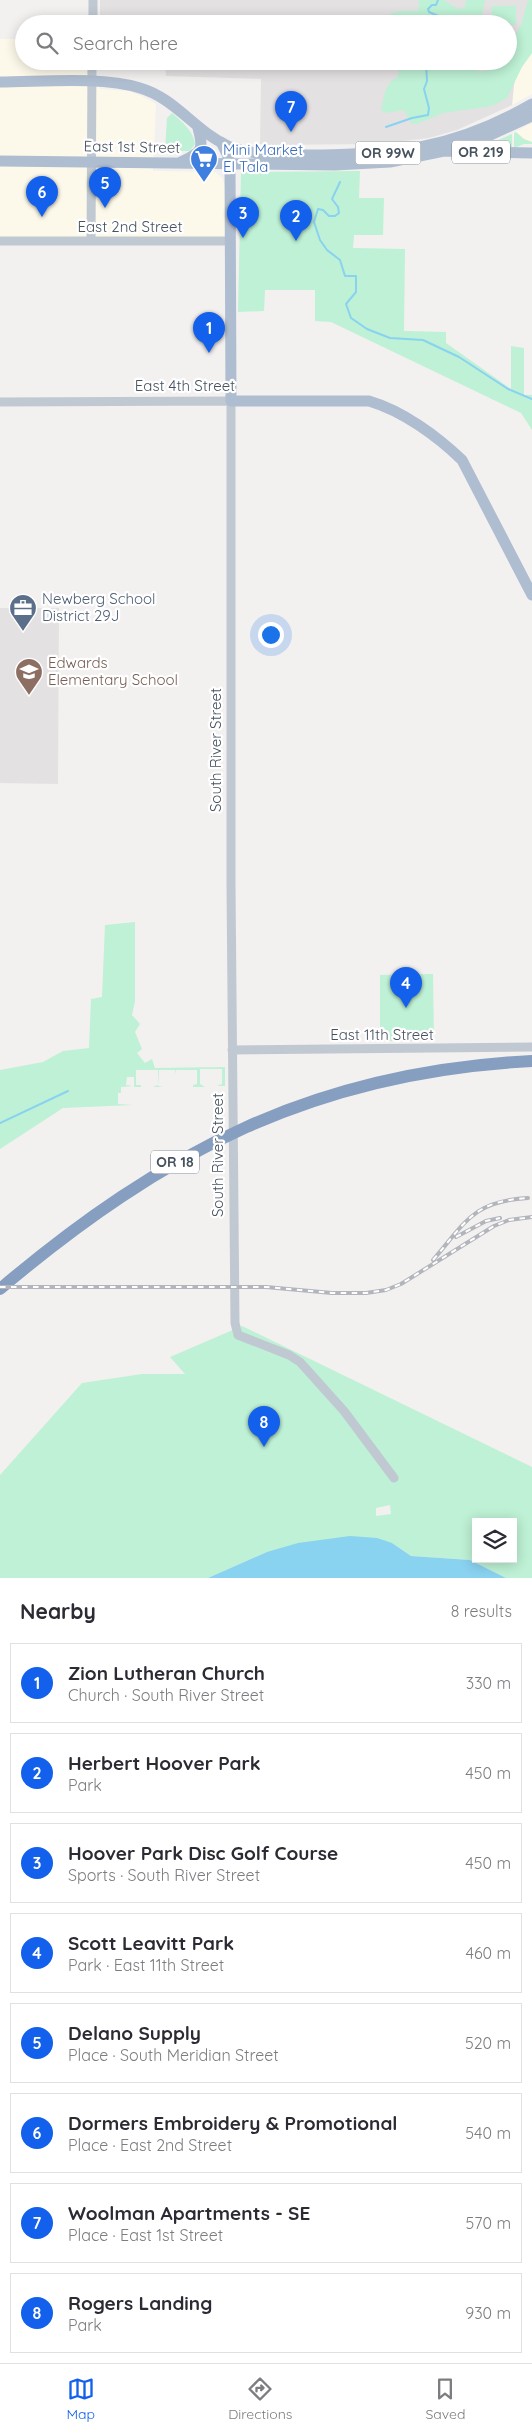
<!DOCTYPE html>
<html lang="en">
<head>
<meta charset="utf-8">
<style>
	body { margin:0; font-family:Quicksand,sans-serif; background:#f7f7f7; color:#2b2b33 }
	.controls { position:absolute; right:15px; bottom:15px; display:grid; overflow:hidden; border-radius:0px; box-shadow:0 2px 12px #0003 }
	.controls button { width:45px; height:45px; display:grid; place-items:center; padding:0; border:0; border-bottom:1px solid #e1e1e2; background:#fff; color:#2b2b33; font:25px sans-serif }
	.you { position:absolute; left:270px; top:634px; width:18px; height:18px; margin:-12px; border:4px solid #fff; border-radius:50%; background:#1a73e8; box-shadow:0 0 0 8px #1a73e833 }
	.badge { display:grid; place-items:center; width:32px; height:32px; border-radius:50%; background:#1260eb; color:#fff; font-size:16px; font-weight:700 }
	.pin { position:absolute; translate:-50% -41px; filter:drop-shadow(0 1px 2px #0008) }
	.pin::after { content:''; position:absolute; top:26px; width:18px; height:15px; background:inherit; clip-path:polygon(0 0,100% 0,50% 100%) }
	.list { margin:0; padding:0; list-style:none }
	h2 { display:flex; justify-content:space-between; align-items:center; height:65px; margin:0; padding:0 20px; font-size:21px }
	h2 small { font-size:16px; font-weight:400; color:#7c7c81 }
	.list li { display:grid; grid-template-columns:32px 1fr auto; gap:15px; align-items:center; box-sizing:border-box; height:80px; margin:0 10px 10px; padding:0 10px; border:1px solid #e1e1e2; border-radius:0px }
	.list b { display:block; font-size:19px; white-space:nowrap }
	.list p { margin:0; font-size:16px; white-space:nowrap; color:#7c7c81 }
	.list em { font-size:16px; font-style:normal; color:#7c7c81 }
	.icon { flex:none; width:28px; height:28px; fill:none; stroke:currentColor; stroke-width:2; stroke-linecap:round; stroke-linejoin:round }
	.map { position:relative; flex:none; width:532px; height:1578px; overflow:hidden }
	.search { position:absolute; background:#fff; box-shadow:0 2px 12px #0003; left:15px; right:15px; top:15px; height:55px; display:flex; align-items:center; gap:12px; box-sizing:border-box; padding:0 18px; border-radius:28px; color:#7c7c81; font-size:19px }
	.sheet { height:785px; background:#fff }
	nav { display:flex; justify-content:space-around; align-items:center; box-sizing:border-box; height:70px; border-top:1px solid #e1e1e2; background:#fff; font-size:14px; color:#7c7c81 }
	nav a { display:grid; justify-items:center; gap:2px }
	nav .on { color:#1260eb }
	.map>svg:first-child { display:block }
	.commercial { fill:#fdf9ea }
	.education { fill:#e4e1e2 }
	.green { fill:#bef1d5; fill-rule:evenodd }
	.water { fill:#89d2f0 }
	.lines { fill:none; stroke-linecap:round; stroke-linejoin:round }
	.stream { stroke:#89d2f0; stroke-width:2 }
	.minor { stroke:#c0c9d2; stroke-width:9 }
	.major { stroke:#afbdd0; stroke-width:11 }
	.highway { stroke:#869ec0; stroke-width:12 }
	.rail-casing { stroke:#b2b5bb; stroke-width:4 }
	.rail { stroke:#fff; stroke-width:2; stroke-dasharray:5.5; stroke-linecap:butt }
	.labels { text-anchor:middle; stroke-width:4.5; stroke-linejoin:round; paint-order:stroke }
	.shield { fill:#fff; stroke:#7e868f; stroke-width:1 }
	.shield-label { font-size:14px; font-weight:bold; fill:#47525f }
	.street-label { font-size:15px; fill:#47525f; stroke:#fff }
	.shop-label { font-size:15px; fill:#366cbe; stroke:#fff; text-anchor:start }
	.service-label { font-size:15px; fill:#4e5e75; stroke:#fff; text-anchor:start }
	.education-label { font-size:15px; fill:#785e54; stroke:#fff; text-anchor:start }
</style>
</head>
<body>
<div class="map">
<svg width="532" height="1578" viewBox="0 0 532 1578">
	<rect width="100%" height="100%" fill="#f3f0f0"/>
	<!-- commercial -->
	<path class="commercial" d="M0,39H24V61H92V73L100,89L128,91L142,96L156,104L153,171L216,172L222,178L230,199V241L0,239Z
		M532,46V94L512,105L515,76Z
		M532,123V144L514,143L513,133Z"/>
	<!-- education -->
	<path class="education" d="M100,0H532V46L515,76L512,105L457,130L429,138L378,144L265,145L260,144L261,79L166,76L165,61H508V24H100Z
		M0,608H59L58,784L0,783Z"/>
	<!-- green -->
	<path class="green" d="M419,0H444L458,9L465,8L466,0H485L480,24H391L390,14L399,11H418Z
		M532,0V53L522,67L507,98L492,106L443,113L417,124L411,123L404,110L386,113L381,110C384,99 385,81 397,78L399,73L396,61H476L477,71C487,73 491,68 497,61H508V48L521,25L528,1Z
		M492,6H516V25L492,24Z
		M172,113C182,122 193,130 195,144L190,151H165L167,118Z
		M516,132L524,139L532,142V144H524L514,148V133Z
		M512,134V150L480,148Z
		M360,171L359,198H384L383,235H354L353,248L405,249L404,331L446,332V343L511,389V346L524,348V395H532V430L521,413L331,322L315,321V290H265L264,311L238,312L241,173L247,172Z
		M135,922V1001L132,1015L140,1024L135,1032L142,1049L137,1053L145,1063L152,1059L155,1068L225,1067V1086H217L222,1084V1069H200V1084L205,1087H193V1085L197,1084V1070H176V1074L175,1070H159L158,1086L163,1087H153L158,1085V1070H136V1085H141V1087H134V1077H127L126,1085L133,1086L121,1087V1093H118V1104L133,1105L63,1108L0,1149V1070L43,1062L63,1051L89,1048L91,999L102,997L105,925Z
		M433,974L434,1041H380V975Z
		M242,1326L532,1467V1578H506L470,1560L411,1556L392,1543L267,1552L208,1578H0V1475L82,1383L142,1374H185L170,1357ZM390,1505L391,1514L376,1516V1508ZM476,1522H513V1559H476Z"/>
	<!-- water -->
	<path class="water" d="M350,1536L377,1538L392,1543L411,1556L470,1560L506,1578H208L267,1552L298,1543Z"/>
	<g class="lines">
		<!-- stream -->
		<path class="stream" d="M436,24L443,18L429,12L428,9L432,5H436L438,0
			M386,127L412,118L428,115L429,108L424,89L427,81L426,64L442,61
			M340,182L332,199L338,207L339,213L335,216H329L323,210L318,209L314,222L320,240L327,250L340,260L345,276H356V292L346,304L351,318L367,329L390,338L423,340L459,357L508,389L532,399
			M0,1123L68,1091"/>
		<!-- minor -->
		<path class="minor" d="M93,24V0
			M0,241H230
			M91,241L92,61
			M0,402L231,401V886L235,1323L238,1335L289,1355L300,1362L344,1411L394,1478
			M232,1050L532,1047"/>
		<!-- major -->
		<path class="major" d="M0,82C40,82 102,76 140,88C175,98 195,131 228,146C253,156 280,154 306,155C394,155 454,149 532,104
			M221,142L228,156L230,164L231,401H369C403,411 437,436 462,460L532,595
			M453,149L486,137L532,116
			M0,161L335,165L390,162L444,151L532,153
			M181,162C202,152 204,150 198,128"/>
		<!-- highway -->
		<path class="highway" d="M0,1289C163,1151 315,1072 532,1061"/>
		<defs>
			<path id="rail" d="M456,1237L486,1221L500,1218
				M433,1260C466,1222 473,1201 528,1198
				M0,1287H266L332,1293H366L386,1290L401,1284L494,1226L509,1220L532,1217"/>
		</defs>
		<!-- rail casing -->
		<use href="#rail" class="rail-casing"/>
		<!-- rail -->
		<use href="#rail" class="rail"/>
	</g>
	<!-- icons -->
	<defs>
		<symbol id="supermarket-pin" viewBox="-11 -11 22 30"><path d="M0 17L-7.5 6A9.5 9.5 0 1 1 7.5 6Z" fill="#3f7fe0" stroke="#fff"/><path d="M-6-5.5h2.5l.6 2H6L4.5 2H-2.5L-4.4-4H-6ZM-1.5 3.2a1.3 1.3 0 1 0 .1 0ZM3 3.2a1.3 1.3 0 1 0 .1 0Z" fill="#fff"/></symbol>
		<symbol id="office-pin" viewBox="-11 -11 22 30"><path d="M0 17L-7.5 6A9.5 9.5 0 1 1 7.5 6Z" fill="#5c6f8a" stroke="#fff"/><path d="M-6-3h4V-5.5h4V-3h4V5H-6ZM-1-4.5V-3h2v-1.5ZM-6 0V1H6V0Z" fill="#fff"/></symbol>
		<symbol id="school-pin" viewBox="-11 -11 22 30"><path d="M0 17L-7.5 6A9.5 9.5 0 1 1 7.5 6Z" fill="#8d6e63" stroke="#fff"/><path d="M0-5L7-2L0 1L-7-2ZM-4 1L0 2.5L4 1V4Q0 6-4 4Z" fill="#fff"/></symbol>
	</defs>
	<g fill-rule="evenodd">
		<use href="#supermarket-pin" x="188" y="143" width="32" height="43"/>
		<use href="#office-pin" x="7" y="592" width="32" height="43"/>
		<use href="#school-pin" x="13" y="656" width="32" height="43"/>
	</g>
	<g class="labels">
		<!-- shield labels -->
		<g class="shield">
			<rect x="452" y="140.5" width="58" height="23" rx="4"/>
			<rect x="355.5" y="141.5" width="65" height="23" rx="4"/>
			<rect x="151" y="1150.5" width="48" height="23" rx="4"/>
		</g>
		<g class="shield-label">
			<text x="481" y="157">OR 219</text>
			<text x="388" y="158">OR 99W</text>
			<text x="175" y="1167">OR 18</text>
		</g>
		<!-- street labels -->
		<g class="street-label">
			<text transform="translate(132 147) rotate(1)" y="5">East 1st Street</text>
			<text x="130" y="232">East 2nd Street</text>
			<text x="185" y="391">East 4th Street</text>
			<text transform="translate(216 750) rotate(-90)" y="5">South River Street</text>
			<text x="382" y="1040">East 11th Street</text>
			<text transform="translate(218 1155) rotate(-90)" y="5">South River Street</text>
		</g>
		<!-- shop labels -->
		<g class="shop-label">
			<text x="223" y="155">Mini Market<tspan x="223" dy="17">El Tala</tspan></text>
		</g>
		<!-- service labels -->
		<g class="service-label">
			<text x="42" y="604">Newberg School<tspan x="42" dy="17">District 29J</tspan></text>
		</g>
		<!-- education labels -->
		<g class="education-label">
			<text x="48" y="668">Edwards<tspan x="48" dy="17">Elementary School</tspan></text>
		</g>
	</g>
</svg>
<div class="controls">
<button><svg class="icon" aria-label="layers" viewBox="0 0 24 24"><path d="M12 4l9 5-9 5-9-5zM3 14l9 5 9-5"/></svg></button>
</div>
<div class="you"></div>
<div class="pin badge" style="left:209px;top:353px">1</div>
<div class="pin badge" style="left:296px;top:241px">2</div>
<div class="pin badge" style="left:243px;top:238px">3</div>
<div class="pin badge" style="left:406px;top:1008px">4</div>
<div class="pin badge" style="left:105px;top:208px">5</div>
<div class="pin badge" style="left:42px;top:217px">6</div>
<div class="pin badge" style="left:291px;top:132px">7</div>
<div class="pin badge" style="left:264px;top:1447px">8</div>
<div class="search"><svg class="icon" aria-label="search" viewBox="0 0 24 24"><circle cx="10" cy="10" r="6"/><path d="M15 15l6 6"/></svg>Search here</div>
</div>
<section class="sheet">
<h2>Nearby<small>8 results</small></h2>
<ul class="list">
<li><span class="badge">1</span><div><b>Zion Lutheran Church</b><p>Church · South River Street</p></div><em>330 m</em></li>
<li><span class="badge">2</span><div><b>Herbert Hoover Park</b><p>Park</p></div><em>450 m</em></li>
<li><span class="badge">3</span><div><b>Hoover Park Disc Golf Course</b><p>Sports · South River Street</p></div><em>450 m</em></li>
<li><span class="badge">4</span><div><b>Scott Leavitt Park</b><p>Park · East 11th Street</p></div><em>460 m</em></li>
<li><span class="badge">5</span><div><b>Delano Supply</b><p>Place · South Meridian Street</p></div><em>520 m</em></li>
<li><span class="badge">6</span><div><b>Dormers Embroidery &amp; Promotional</b><p>Place · East 2nd Street</p></div><em>540 m</em></li>
<li><span class="badge">7</span><div><b>Woolman Apartments - SE</b><p>Place · East 1st Street</p></div><em>570 m</em></li>
<li><span class="badge">8</span><div><b>Rogers Landing</b><p>Park</p></div><em>930 m</em></li>
</ul>
</section>
<nav>
<a class="on"><svg class="icon" aria-label="map" viewBox="0 0 24 24"><path d="M3 6l6-2 6 2 6-2v14l-6 2-6-2-6 2zM9 4v14M15 6v14"/></svg>Map</a>
<a><svg class="icon" aria-label="directions" viewBox="0 0 24 24"><path d="M12 3l9 9-9 9-9-9zM9 14v-3h6M13 9l2 2-2 2"/></svg>Directions</a>
<a><svg class="icon" aria-label="saved" viewBox="0 0 24 24"><path d="M7 4h10v16l-5-4-5 4z"/></svg>Saved</a>
</nav>
</body>
</html>
